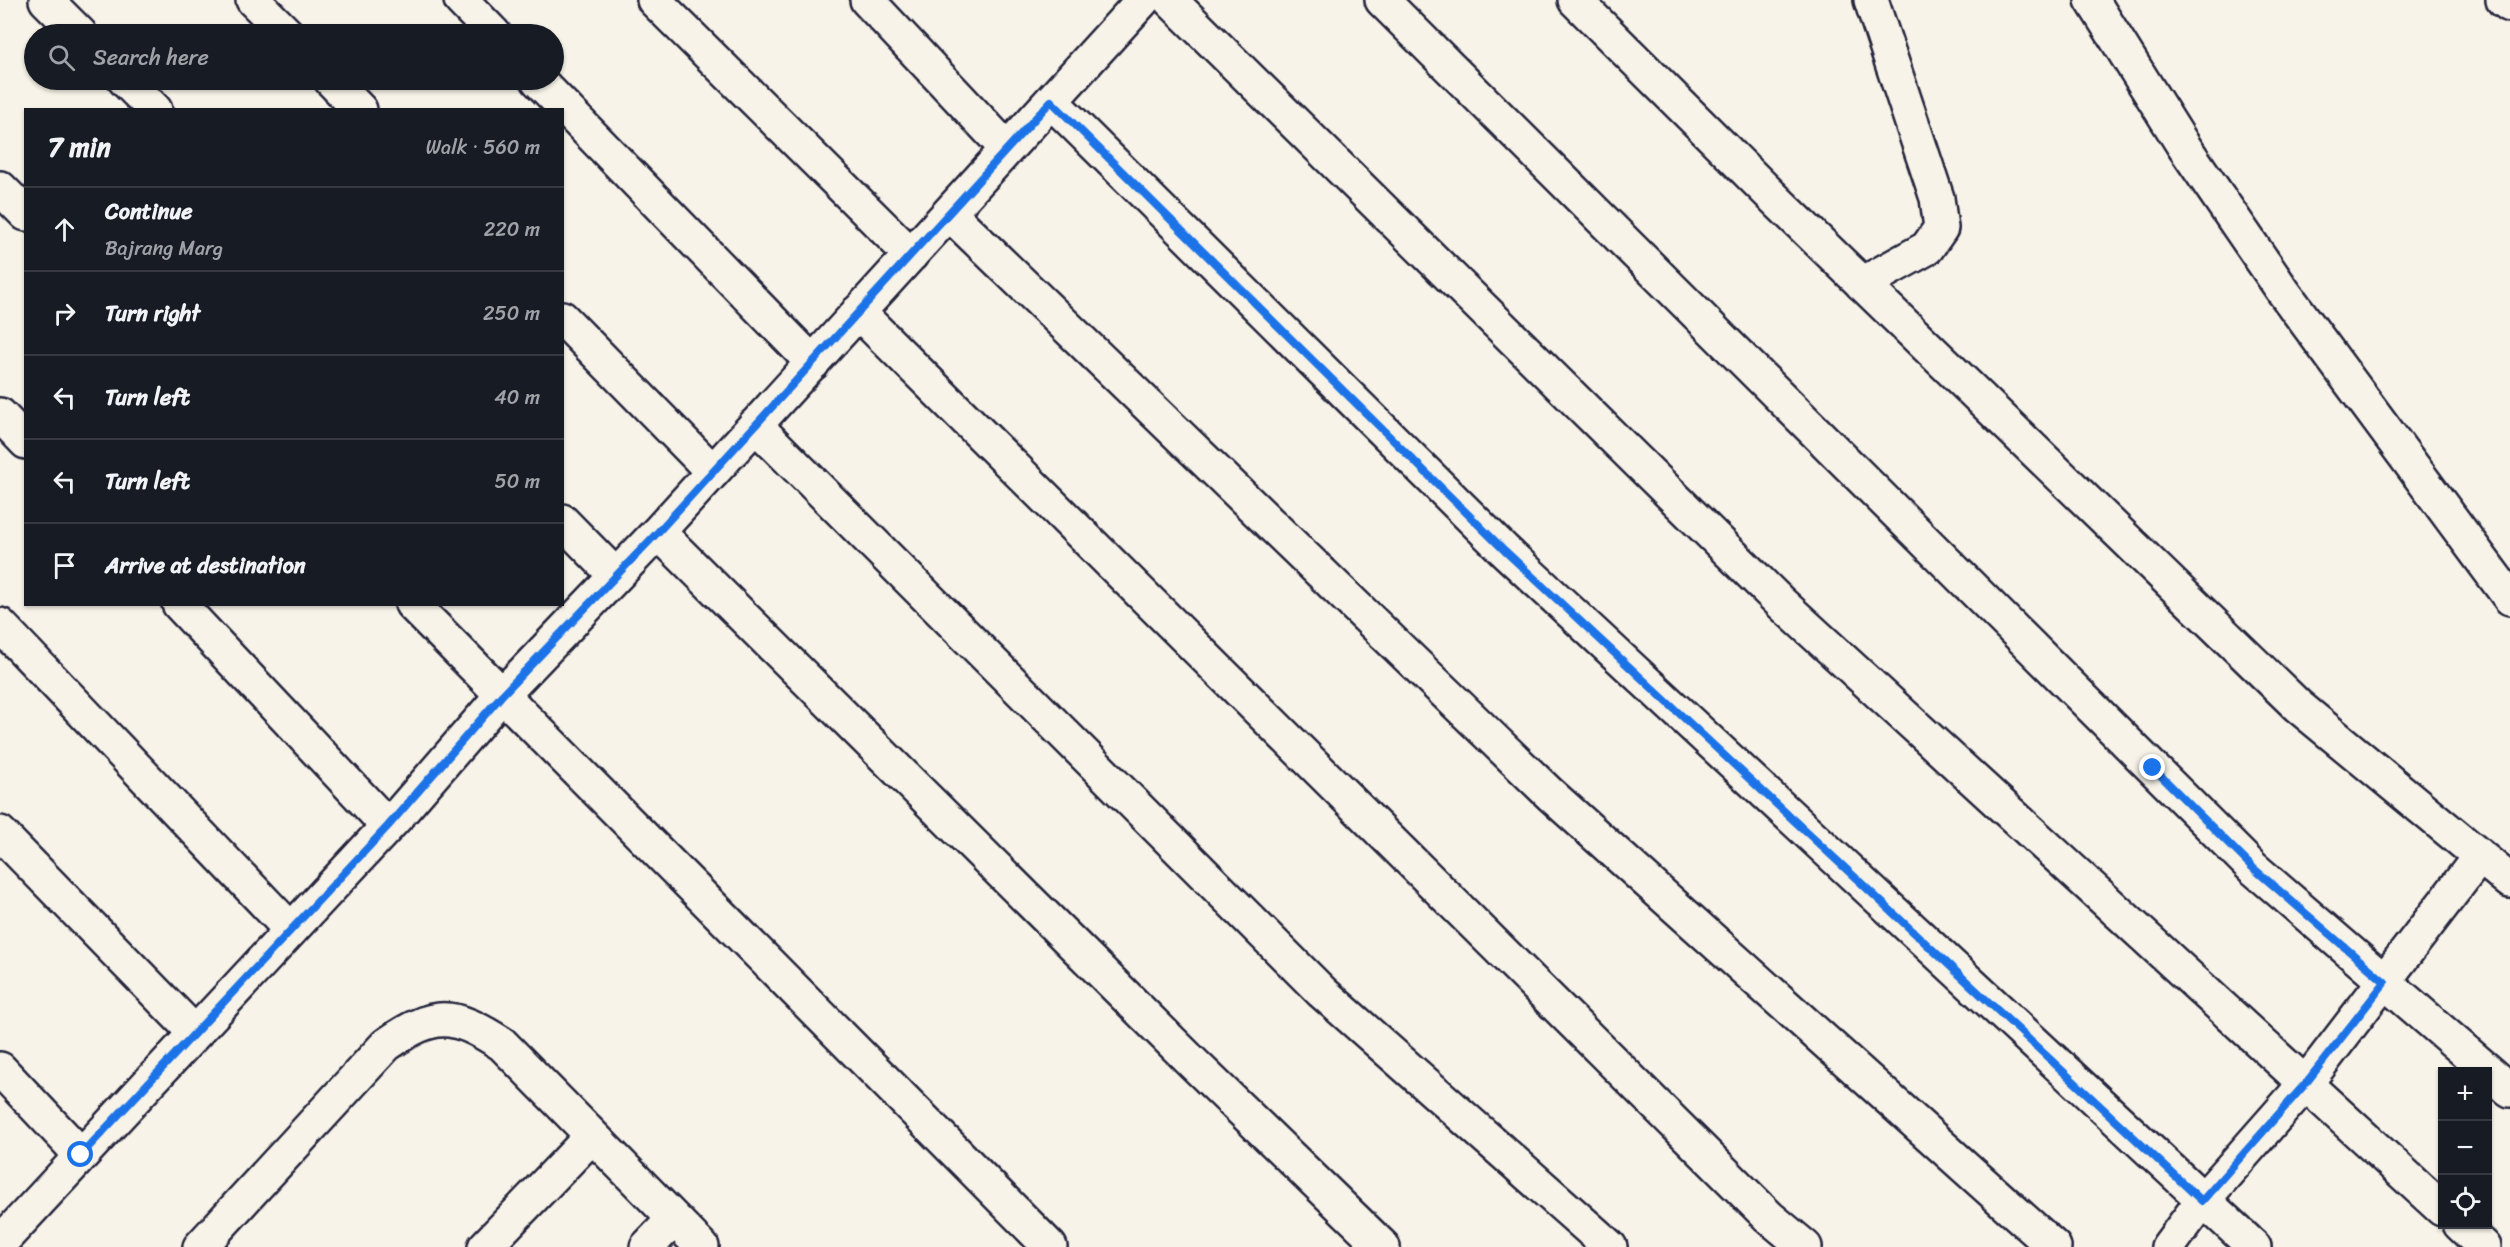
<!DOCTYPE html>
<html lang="en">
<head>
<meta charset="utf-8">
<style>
	body { margin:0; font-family:Sriracha,sans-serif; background:#20242c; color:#f1f3f6 }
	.controls { position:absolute; right:18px; bottom:18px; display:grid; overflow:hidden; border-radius:0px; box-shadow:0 2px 4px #0004 }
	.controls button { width:54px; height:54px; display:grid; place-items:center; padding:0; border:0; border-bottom:2px solid #363941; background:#171b24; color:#f1f3f6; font:30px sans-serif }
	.stop { position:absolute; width:18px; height:18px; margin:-14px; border:4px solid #1a73e8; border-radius:50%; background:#fff }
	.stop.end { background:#1a73e8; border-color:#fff; box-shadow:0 2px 6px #0008 }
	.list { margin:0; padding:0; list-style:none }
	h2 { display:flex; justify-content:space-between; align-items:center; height:78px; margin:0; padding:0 24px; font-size:26px }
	h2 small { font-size:20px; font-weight:400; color:#9ea1a6 }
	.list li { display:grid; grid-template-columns:39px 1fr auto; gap:18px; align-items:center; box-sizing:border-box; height:84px; padding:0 24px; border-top:2px solid #363941 }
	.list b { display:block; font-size:22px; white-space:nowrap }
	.list p { margin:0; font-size:20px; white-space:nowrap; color:#9ea1a6 }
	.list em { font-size:20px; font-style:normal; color:#9ea1a6 }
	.icon { flex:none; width:33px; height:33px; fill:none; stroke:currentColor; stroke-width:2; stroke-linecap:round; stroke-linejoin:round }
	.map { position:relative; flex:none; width:2510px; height:1247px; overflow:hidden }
	.search { position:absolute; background:#171b24; box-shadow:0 2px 4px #0004; left:24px; top:24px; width:540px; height:66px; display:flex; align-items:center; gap:15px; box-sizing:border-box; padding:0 21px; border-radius:33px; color:#9ea1a6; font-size:22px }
	.panel { position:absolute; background:#171b24; box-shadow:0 2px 4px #0004; left:24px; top:108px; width:540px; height:498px; border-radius:0px }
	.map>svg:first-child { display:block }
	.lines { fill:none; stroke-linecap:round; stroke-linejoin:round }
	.minor-casing { stroke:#22223b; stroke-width:38 }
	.tertiary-casing { stroke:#22223b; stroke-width:38 }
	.minor { stroke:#f7f3e8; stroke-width:33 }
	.tertiary { stroke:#f7f3e8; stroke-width:33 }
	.route { stroke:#1a73e8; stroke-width:8 }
</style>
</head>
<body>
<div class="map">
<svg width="2510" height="1247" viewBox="0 0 2510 1247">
	<rect width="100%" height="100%" fill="#f7f3e8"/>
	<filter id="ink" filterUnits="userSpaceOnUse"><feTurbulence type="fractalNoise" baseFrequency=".0167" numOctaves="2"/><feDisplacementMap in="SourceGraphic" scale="12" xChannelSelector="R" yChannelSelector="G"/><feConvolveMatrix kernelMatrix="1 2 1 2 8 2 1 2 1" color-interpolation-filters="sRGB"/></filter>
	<g filter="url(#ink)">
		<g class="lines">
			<defs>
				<path id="minor" d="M46,0L80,34
					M253,0L287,34
					M461,0L494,34
					M654,0L911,255
					M867,0L1007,149
					M1170,0L1781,603L2442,1209
					M1382,0L2252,867L2510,1090
					M1575,0L1779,203L2298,706L2510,881
					M125,80L155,110
					M331,80L360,110
					M538,80L813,363
					M1051,101L1504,550L2254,1247
					M0,188L26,214
					M949,213L1550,794L2054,1247
					M1862,284L1927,248L1941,228L1937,198L1871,0
					M858,312L1769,1217L1805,1247
					M562,318L713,472
					M0,415L26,442
					M755,425L1322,992L1610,1247
					M562,521L615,575
					M658,532L1193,1063L1383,1247
					M179,604L388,826
					M412,604L1050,1247
					M0,625L291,930
					M0,833L195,1033
					M0,1069L81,1155
					M2460,1224L2484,1247
					M0,1243L400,813L502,695L658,532L1143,0
					M200,1247L386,1045C435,1011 452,1012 502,1044L702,1247
					M485,1247L591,1137
					M647,1247L674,1219
					M2168,1247L2202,1201L2306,1083L2480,856"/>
				<path id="tertiary" d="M2092,0L2183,145L2283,291L2510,598
					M2503,0L2510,5"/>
			</defs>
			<!-- minor casing -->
			<use href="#minor" class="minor-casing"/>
			<!-- tertiary casing -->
			<use href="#tertiary" class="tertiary-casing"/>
			<!-- minor -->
			<use href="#minor" class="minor"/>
			<!-- tertiary -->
			<use href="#tertiary" class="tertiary"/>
		</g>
	</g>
	<g class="lines" filter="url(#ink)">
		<!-- route -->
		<path class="route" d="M81,1155L388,826L502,695L658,532L1051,101L1504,550L2202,1201L2306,1083L2385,982L2252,867L2153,768"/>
	</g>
</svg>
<div class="controls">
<button>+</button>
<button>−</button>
<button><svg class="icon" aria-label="locate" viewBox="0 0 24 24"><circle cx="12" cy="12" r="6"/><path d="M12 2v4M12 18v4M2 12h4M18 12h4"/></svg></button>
</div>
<div class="stop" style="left:81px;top:1155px"></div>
<div class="stop end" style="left:2153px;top:768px"></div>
<div class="search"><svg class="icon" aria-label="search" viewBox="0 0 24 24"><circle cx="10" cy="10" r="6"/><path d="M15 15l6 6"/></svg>Search here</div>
<section class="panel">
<h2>7 min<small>Walk · 560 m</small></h2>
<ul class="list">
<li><svg class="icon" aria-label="ahead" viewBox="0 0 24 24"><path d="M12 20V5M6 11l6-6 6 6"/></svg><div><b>Continue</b><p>Bajrang Marg</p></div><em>220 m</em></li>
<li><svg class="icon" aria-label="right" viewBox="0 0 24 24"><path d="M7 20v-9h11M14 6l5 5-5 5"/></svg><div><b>Turn right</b></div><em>250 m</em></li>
<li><svg class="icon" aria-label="left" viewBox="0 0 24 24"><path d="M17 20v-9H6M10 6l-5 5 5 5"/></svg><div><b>Turn left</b></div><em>40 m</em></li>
<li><svg class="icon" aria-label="left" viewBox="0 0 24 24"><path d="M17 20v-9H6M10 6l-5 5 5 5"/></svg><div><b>Turn left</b></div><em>50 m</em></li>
<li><svg class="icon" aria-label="arrive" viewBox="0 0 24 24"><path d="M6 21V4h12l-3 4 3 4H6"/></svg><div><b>Arrive at destination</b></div></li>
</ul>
</section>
</div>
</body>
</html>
